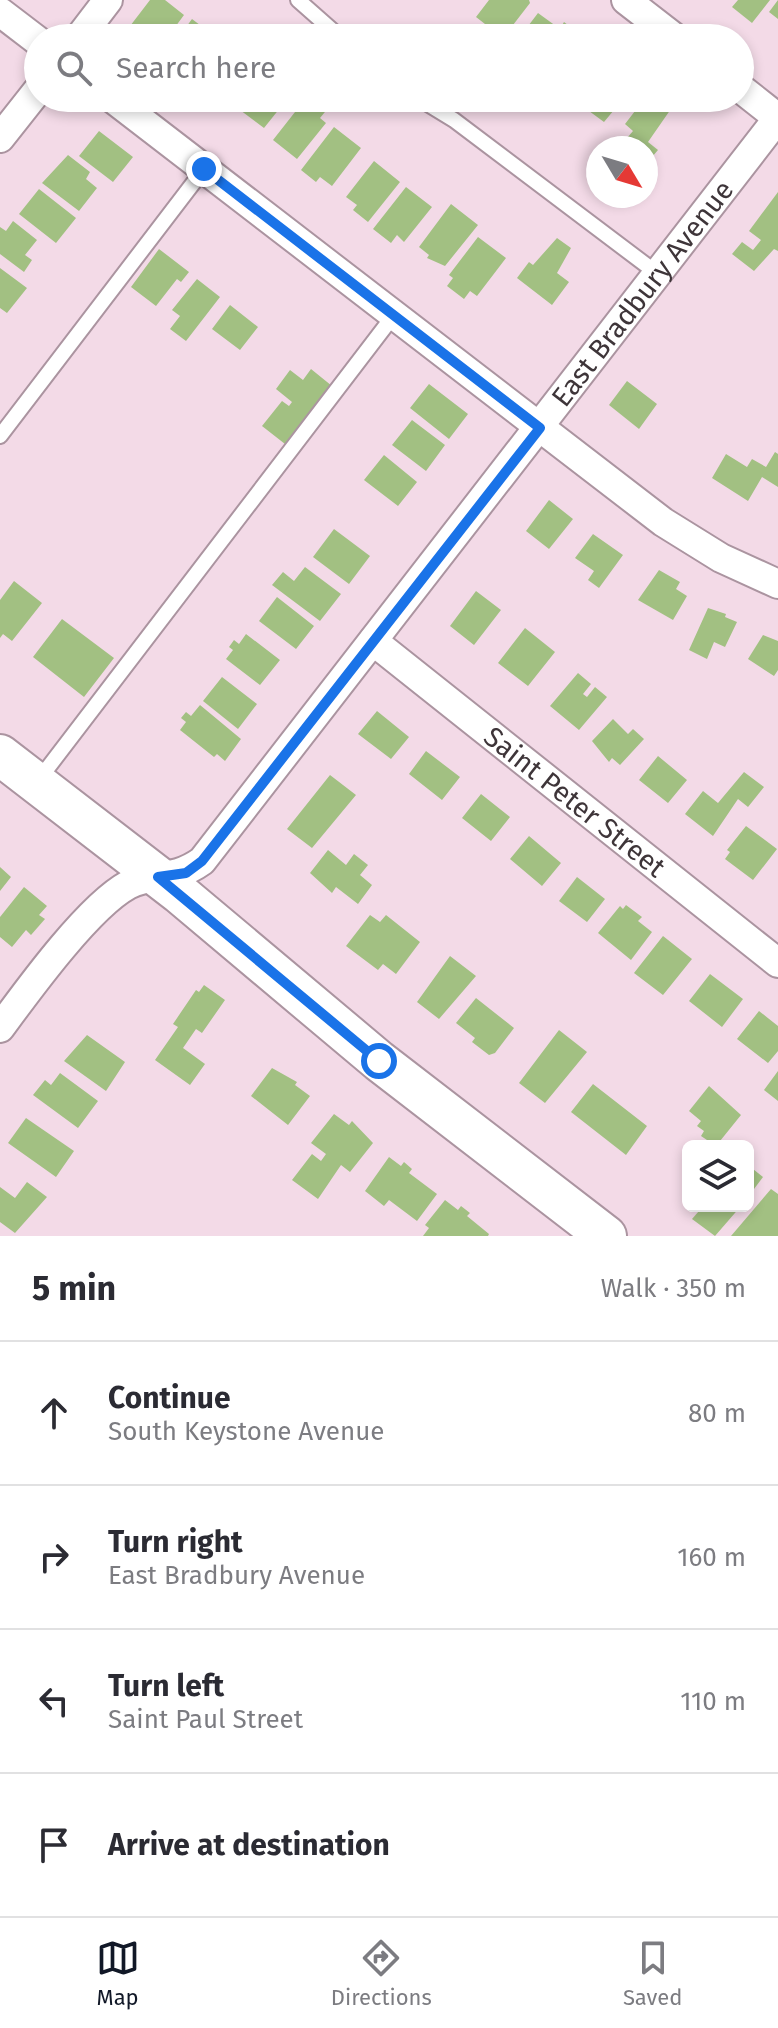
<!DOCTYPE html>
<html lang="en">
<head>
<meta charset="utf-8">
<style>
	body { margin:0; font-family:"Fira Sans",sans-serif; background:#f2f2f3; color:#2b2b33 }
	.controls { position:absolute; right:24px; bottom:24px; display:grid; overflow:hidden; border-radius:12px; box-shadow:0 4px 12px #0003 }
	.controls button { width:72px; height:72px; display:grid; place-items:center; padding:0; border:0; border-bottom:2px solid #e1e1e2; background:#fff; color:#2b2b33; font:40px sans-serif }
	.compass { position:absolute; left:586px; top:136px; width:72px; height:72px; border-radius:50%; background:#fff; box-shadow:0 4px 12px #0003; rotate:128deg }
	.stop { position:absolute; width:24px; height:24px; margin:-18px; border:6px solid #1a73e8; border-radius:50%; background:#fff }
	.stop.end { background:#1a73e8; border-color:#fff; box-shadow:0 2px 8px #0008 }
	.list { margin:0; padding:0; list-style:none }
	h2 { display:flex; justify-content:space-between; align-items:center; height:104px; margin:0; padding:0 32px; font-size:34px }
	h2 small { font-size:26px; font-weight:400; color:#7c7c81 }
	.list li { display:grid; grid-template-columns:52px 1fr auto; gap:24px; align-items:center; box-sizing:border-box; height:144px; padding:0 32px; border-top:2px solid #e1e1e2 }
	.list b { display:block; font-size:30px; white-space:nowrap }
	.list p { margin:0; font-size:26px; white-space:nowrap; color:#7c7c81 }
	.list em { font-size:26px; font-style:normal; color:#7c7c81 }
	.icon { flex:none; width:44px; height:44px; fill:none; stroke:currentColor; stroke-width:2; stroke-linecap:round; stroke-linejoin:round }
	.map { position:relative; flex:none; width:778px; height:1236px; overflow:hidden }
	.search { position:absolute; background:#fff; box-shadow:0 4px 12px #0003; left:24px; right:24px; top:24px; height:88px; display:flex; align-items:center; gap:20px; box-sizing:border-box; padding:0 28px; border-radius:44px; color:#7c7c81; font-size:30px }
	.sheet { height:680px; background:#fff }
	nav { display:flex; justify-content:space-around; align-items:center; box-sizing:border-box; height:112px; border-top:2px solid #e1e1e2; background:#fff; font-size:22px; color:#7c7c81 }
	nav a { display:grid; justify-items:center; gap:4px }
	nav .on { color:#111827 }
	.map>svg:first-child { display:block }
	.building { fill:#a2c082 }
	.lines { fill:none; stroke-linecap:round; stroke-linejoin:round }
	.service-casing { stroke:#ab94a0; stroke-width:18 }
	.minor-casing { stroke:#ab94a0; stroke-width:32 }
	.secondary-casing { stroke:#ab94a0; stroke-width:44 }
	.service { stroke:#fff; stroke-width:14 }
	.minor { stroke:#fff; stroke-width:28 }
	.secondary { stroke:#fff; stroke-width:40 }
	.route { stroke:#1a73e8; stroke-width:10 }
	.labels { text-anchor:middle; stroke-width:7; stroke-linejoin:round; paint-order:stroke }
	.street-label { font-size:28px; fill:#3e3539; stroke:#f3dae7 }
</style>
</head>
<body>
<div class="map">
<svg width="778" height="1236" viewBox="0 0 778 1236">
	<rect width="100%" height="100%" fill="#f3dae7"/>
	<!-- building -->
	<path class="building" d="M150,0H165L184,15L167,38H137L127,30Z
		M489,0H529L530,3L503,38L476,17Z
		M738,0H770L752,23L732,7Z
		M778,0V19L769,12Z
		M538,13L560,29L564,22L577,32L572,38H519Z
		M192,19L217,38H178Z
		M249,98H288L264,128L240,110Z
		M306,98H317L329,107L320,118L326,123L297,159L273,140Z
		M592,98H624L604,122L589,111L596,101Z
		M645,98L655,103L663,98L673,106L648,142L658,150L646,164V148L621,145L633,131L625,124Z
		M334,127L361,148L332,186L320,177L316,182L301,170Z
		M99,131L133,157L113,182L79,156Z
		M68,155L90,172L86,179L97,188L79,211L42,183Z
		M374,161L400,182L368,222L353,210L357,205L346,197Z
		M406,187L432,207L404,242L397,235L391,243L373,229Z
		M39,189L76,218L56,243L19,214Z
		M778,192V251L774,249L754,271L732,254L742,242L753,250L761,240L749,231Z
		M451,204L478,225L445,266L427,258L429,255L419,247Z
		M13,221L37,240L25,255L32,260L24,272L0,254V227L6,231Z
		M478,237L506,258L477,296L470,291L464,299L447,286L453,278L449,275Z
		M557,238L571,248L557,273L569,282L552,305L517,278L529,262L533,265Z
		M159,249L189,272L181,282L177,279L156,306L131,287Z
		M0,268L27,288L7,313L0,308Z
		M197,279L220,297L186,341L170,329L180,316L172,310Z
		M230,305L258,327L240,350L212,329Z
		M311,369L332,386L285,444L262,426L282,401L289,406L292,402L276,389L290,370L303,380Z
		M627,381L657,404L639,429L609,405Z
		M429,384L468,414L449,439L410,408Z
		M412,420L445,445L426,471L392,445Z
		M775,452L778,454V487L762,477L748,501L712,478L726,454L747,467L752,459L766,467Z
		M384,455L417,482L398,506L364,480Z
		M549,500L573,519L549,549L526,531Z
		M334,529L370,556L349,584L313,557Z
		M593,534L623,555L599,588L588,580L594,571L575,558Z
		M305,567L341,594L320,621L272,585L283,572L294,581Z
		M659,570L680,582L676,589L687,596L673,620L638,600Z
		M14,581L42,603L12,641L3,634L0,638V600Z
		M476,591L501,610L474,645L450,626Z
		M277,597L314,626L296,649L259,621Z
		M708,608L726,614L725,617L737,622L725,647L714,642L707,659L689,650Z
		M62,619L114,658L84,697L33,657Z
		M525,628L555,652L528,686L498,663Z
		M246,634L280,660L260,685L226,659L233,650L229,647L234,640L239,644Z
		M763,635L778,641V670L774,676L748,659Z
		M578,673L591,684L583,694L587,697L595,687L607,697L579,730L550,706Z
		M222,677L257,704L238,729L203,701Z
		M200,705L241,739L225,761L217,754L214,757L180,730L186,722L181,718L186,712L191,716Z
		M377,711L409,737L391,759L358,734Z
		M613,719L628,734L633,729L644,739L620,765L612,758L609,762L592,741Z
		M426,751L460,777L442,800L409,774Z
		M658,756L687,780L668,803L639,780Z
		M744,772L764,787L748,807L738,799L713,836L685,814L703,791L718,803Z
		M330,775L356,795L312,848L287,829Z
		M481,794L510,817L491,841L462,818Z
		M746,826L777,849L753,880L725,859L730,852L727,850Z
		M529,836L561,863L542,886L510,859Z
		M328,850L346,865L354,854L368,865L360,875L372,885L358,904L336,887L332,893L310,873Z
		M0,867L11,877L0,891Z
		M577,877L605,899L587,922L559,901Z
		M24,887L47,906L39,915L45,919L31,935L26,930L12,947L0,937V917Z
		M626,905L642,917L638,921L652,932L631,960L598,933L620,906L623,909Z
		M370,915L380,922L386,915L420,942L396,974L383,964L378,970L346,946Z
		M663,936L692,959L663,995L634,973Z
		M450,956L476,976L439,1019L417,1002Z
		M710,974L743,999L722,1027L689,1001Z
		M204,985L225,1000L202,1033L196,1029L183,1048L205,1064L190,1085L155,1060L178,1027L173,1024L196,990L199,992Z
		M476,998L514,1028L495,1053L489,1055L472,1042L475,1038L456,1023Z
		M759,1011L778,1026V1051L768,1063L737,1039Z
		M559,1030L587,1052L545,1103L519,1083Z
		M87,1035L125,1062L106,1091L64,1061Z
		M272,1068L297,1082L295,1085L310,1096L288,1125L251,1096Z
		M778,1071V1101L764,1090Z
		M60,1073L98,1101L78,1128L33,1095L45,1080L51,1085Z
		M593,1084L647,1126L626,1155L571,1112Z
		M709,1086L741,1115L716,1146L701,1136L704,1131L697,1126L701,1121L689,1111Z
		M334,1114L349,1125L352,1121L373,1143L350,1172L341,1165L318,1199L292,1180L312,1154L321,1161L326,1154L311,1143Z
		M26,1118L74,1151L56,1177L8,1143Z
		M389,1157L401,1166L404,1162L412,1169L409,1173L437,1194L417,1221L389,1200L384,1206L365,1191Z
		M748,1165L763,1177L748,1197Z
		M27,1182L47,1197L15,1233L0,1222V1187L15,1198Z
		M771,1189L778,1194V1236H731Z
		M445,1200L458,1210L461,1206L470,1213L467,1216L489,1234L488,1236H423L429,1228L425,1225Z
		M693,1206H741L715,1236L692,1219L699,1211Z"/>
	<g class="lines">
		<defs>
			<path id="service" d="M298,0L341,38
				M418,98L454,120L658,274
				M0,436L204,169
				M37,782L394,315"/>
			<g id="minor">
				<path d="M626,0L675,38"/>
				<path d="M0,12L38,41"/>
				<path d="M79,38L108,0"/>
				<path d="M740,88L778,118"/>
				<path d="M112,98L663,522L721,558L778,584"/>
				<path d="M0,138L38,90"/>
				<path id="s1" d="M373,641L778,963"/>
				<path id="s2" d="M0,1028C28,990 88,907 128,885C154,871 171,883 202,861L778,118"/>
			</g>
			<path id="secondary" d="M0,755L179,893L379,1061L606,1236"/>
		</defs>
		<!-- service casing -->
		<use href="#service" class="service-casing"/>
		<!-- minor casing -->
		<use href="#minor" class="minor-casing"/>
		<!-- secondary casing -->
		<use href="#secondary" class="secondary-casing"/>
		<!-- service -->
		<use href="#service" class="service"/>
		<!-- minor -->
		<use href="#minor" class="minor"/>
		<!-- secondary -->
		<use href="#secondary" class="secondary"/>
	</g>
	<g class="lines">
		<!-- route -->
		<path class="route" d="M204,169L540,428L202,861L186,873L158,877L379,1061"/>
	</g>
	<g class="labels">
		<!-- street labels -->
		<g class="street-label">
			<text dy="10" stroke="none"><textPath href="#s2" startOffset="990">East Bradbury Avenue</textPath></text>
			<text dy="10" stroke="none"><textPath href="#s1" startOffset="258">Saint Peter Street</textPath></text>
		</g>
	</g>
</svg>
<div class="controls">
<button><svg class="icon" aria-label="layers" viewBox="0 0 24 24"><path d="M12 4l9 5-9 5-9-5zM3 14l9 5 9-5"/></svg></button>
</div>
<svg class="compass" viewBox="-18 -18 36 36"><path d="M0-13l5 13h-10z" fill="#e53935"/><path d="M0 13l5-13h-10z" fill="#7c7c81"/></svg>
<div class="stop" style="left:379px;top:1061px"></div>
<div class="stop end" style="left:204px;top:169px"></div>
<div class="search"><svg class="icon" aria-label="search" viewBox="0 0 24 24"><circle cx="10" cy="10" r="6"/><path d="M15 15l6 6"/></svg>Search here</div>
</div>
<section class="sheet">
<h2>5 min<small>Walk · 350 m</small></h2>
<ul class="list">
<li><svg class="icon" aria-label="ahead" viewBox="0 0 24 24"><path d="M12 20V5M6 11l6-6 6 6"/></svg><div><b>Continue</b><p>South Keystone Avenue</p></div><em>80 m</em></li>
<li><svg class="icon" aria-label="right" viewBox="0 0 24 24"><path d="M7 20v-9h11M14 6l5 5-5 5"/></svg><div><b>Turn right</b><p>East Bradbury Avenue</p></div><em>160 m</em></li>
<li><svg class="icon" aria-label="left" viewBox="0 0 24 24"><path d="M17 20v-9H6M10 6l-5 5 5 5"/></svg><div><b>Turn left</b><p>Saint Paul Street</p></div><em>110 m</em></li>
<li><svg class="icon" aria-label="arrive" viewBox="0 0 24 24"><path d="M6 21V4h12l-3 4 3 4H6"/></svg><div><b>Arrive at destination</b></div></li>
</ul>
</section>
<nav>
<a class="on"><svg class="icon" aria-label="map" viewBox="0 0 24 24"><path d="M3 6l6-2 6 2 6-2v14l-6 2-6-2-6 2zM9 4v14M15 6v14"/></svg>Map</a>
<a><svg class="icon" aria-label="directions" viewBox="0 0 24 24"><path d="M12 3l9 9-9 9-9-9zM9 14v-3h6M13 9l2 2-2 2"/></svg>Directions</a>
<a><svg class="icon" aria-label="saved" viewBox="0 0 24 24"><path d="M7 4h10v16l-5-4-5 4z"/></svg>Saved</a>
</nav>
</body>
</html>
